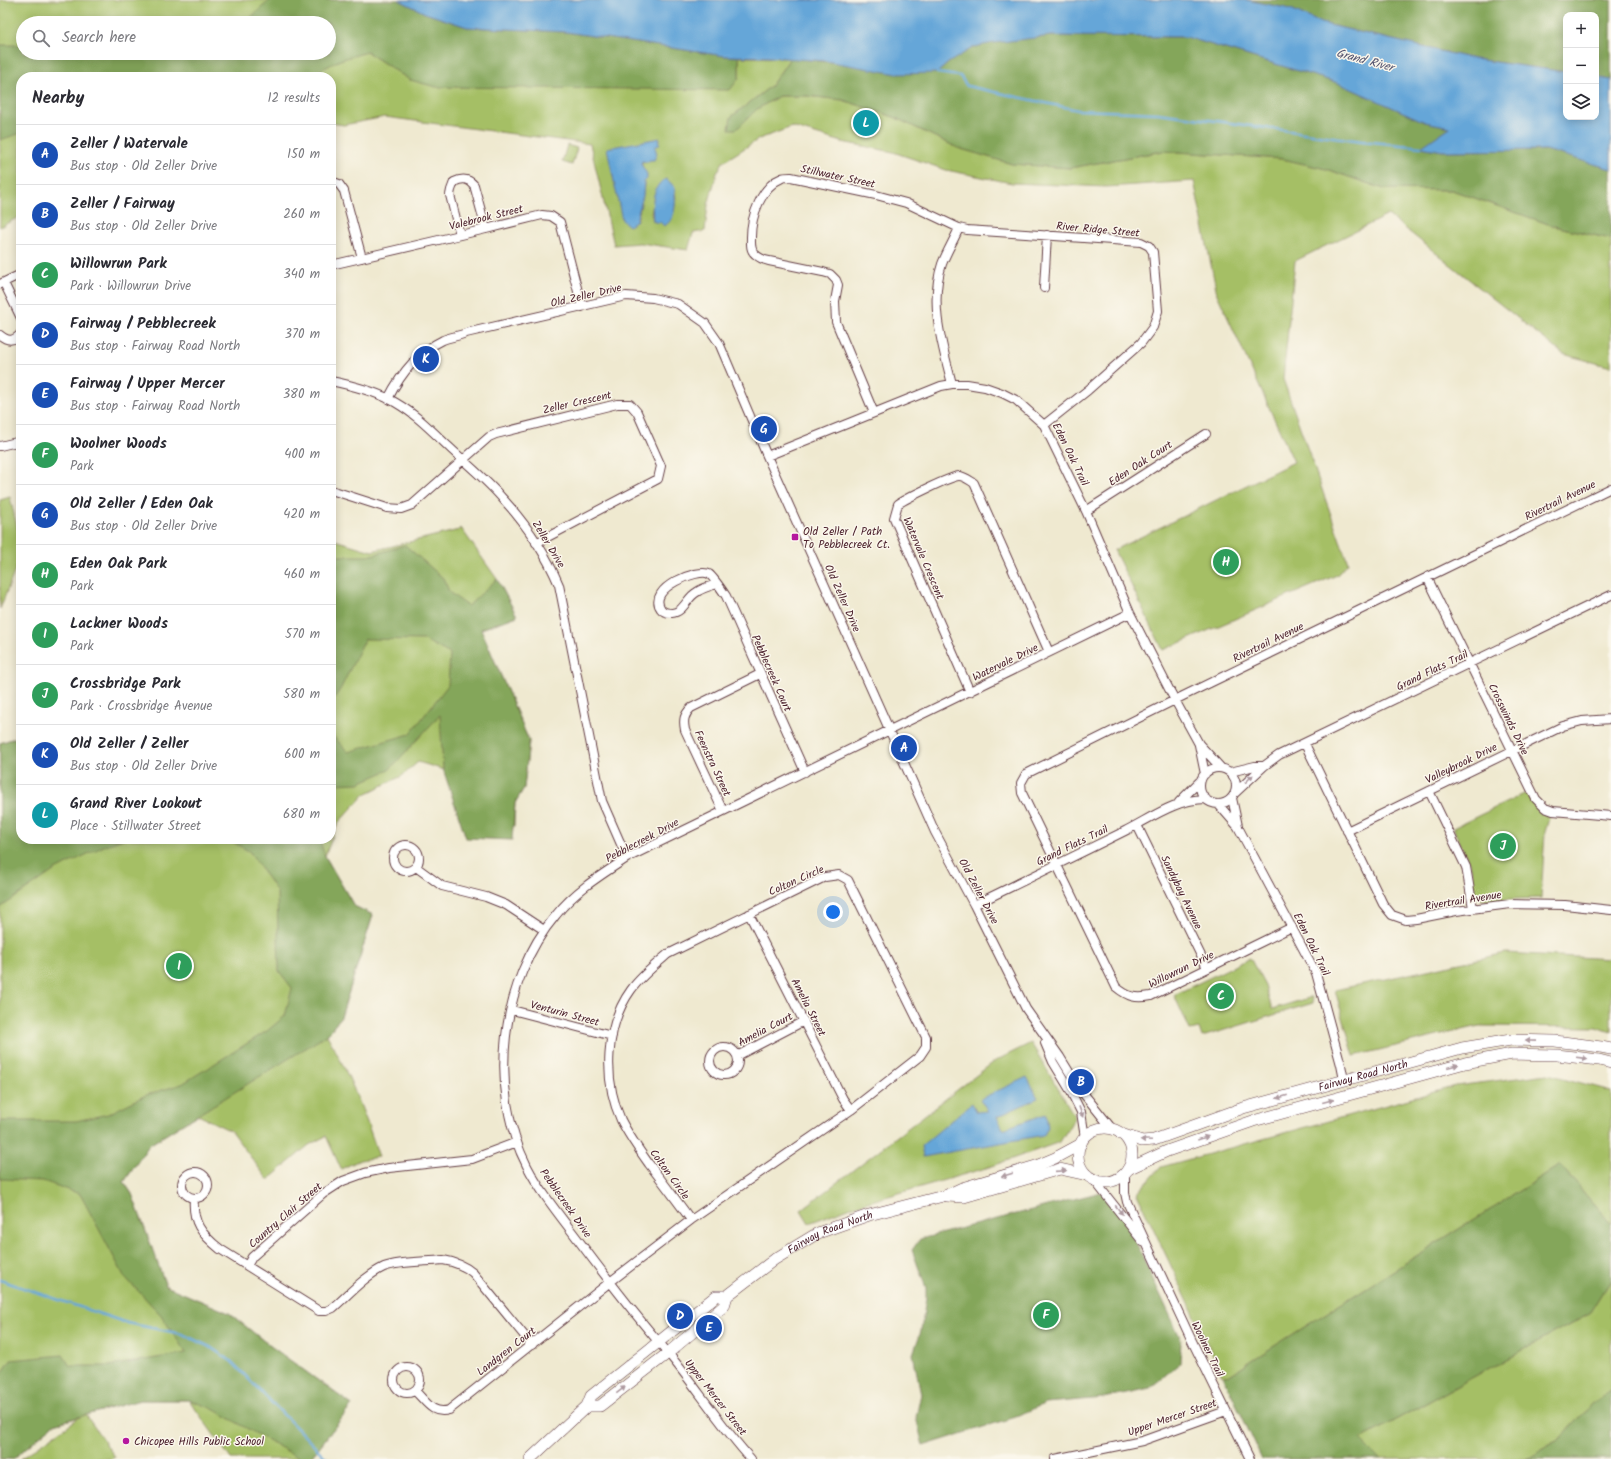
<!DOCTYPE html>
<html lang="en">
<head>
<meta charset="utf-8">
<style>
	body { margin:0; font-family:Kalam,sans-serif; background:#f2f2f3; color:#2b2b33 }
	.controls { position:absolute; right:12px; top:12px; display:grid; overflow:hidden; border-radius:8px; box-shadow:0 2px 10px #0003 }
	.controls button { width:36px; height:36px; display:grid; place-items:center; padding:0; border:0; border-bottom:1px solid #e1e1e2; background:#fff; color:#2b2b33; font:20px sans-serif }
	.you { position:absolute; left:833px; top:912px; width:14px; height:14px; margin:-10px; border:3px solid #fff; border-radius:50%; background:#1a73e8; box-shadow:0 0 0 6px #1a73e833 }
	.badge { display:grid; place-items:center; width:26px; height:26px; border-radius:50%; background:#ea580c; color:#fff; font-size:13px; font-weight:700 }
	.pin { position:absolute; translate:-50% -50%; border:2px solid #fff; box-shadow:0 1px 4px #0006 }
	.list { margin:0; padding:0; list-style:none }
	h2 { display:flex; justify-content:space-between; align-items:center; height:52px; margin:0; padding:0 16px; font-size:17px }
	h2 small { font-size:13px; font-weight:400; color:#7c7c81 }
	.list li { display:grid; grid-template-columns:26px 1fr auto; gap:12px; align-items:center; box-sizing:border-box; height:60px; padding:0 16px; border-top:1px solid #e1e1e2 }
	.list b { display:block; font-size:15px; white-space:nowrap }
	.list p { margin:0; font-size:13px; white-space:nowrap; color:#7c7c81 }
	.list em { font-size:13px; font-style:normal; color:#7c7c81 }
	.icon { flex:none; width:22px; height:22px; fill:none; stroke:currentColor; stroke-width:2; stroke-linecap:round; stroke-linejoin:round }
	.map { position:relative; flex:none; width:1611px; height:1459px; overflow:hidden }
	.search { position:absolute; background:#fff; box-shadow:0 2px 10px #0003; left:16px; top:16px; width:320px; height:44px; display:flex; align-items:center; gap:10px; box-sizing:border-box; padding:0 14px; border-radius:22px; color:#7c7c81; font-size:15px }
	.panel { position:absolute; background:#fff; box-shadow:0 2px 10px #0003; left:16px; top:72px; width:320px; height:772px; border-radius:16px }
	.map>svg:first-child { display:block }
	.green { fill:#a5bf65; stroke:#786f48; fill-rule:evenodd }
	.forest { fill:#84a65a; stroke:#676242 }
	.water { fill:#65a6d8; stroke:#586282 }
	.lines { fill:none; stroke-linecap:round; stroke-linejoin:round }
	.stream { stroke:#65a6d8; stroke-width:2.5 }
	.minor-casing { stroke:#633d44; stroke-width:10 }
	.major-casing { stroke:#633d44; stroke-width:12 }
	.minor { stroke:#fff; stroke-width:8 }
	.major { stroke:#fff; stroke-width:11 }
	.oneway { fill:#ae9aa0 }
	.poi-dot { fill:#b5179e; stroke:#fbf7ec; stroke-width:1.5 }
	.labels { text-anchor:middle; stroke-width:3; stroke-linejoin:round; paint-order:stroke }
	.street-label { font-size:11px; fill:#4a1f2b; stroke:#fbf7ec }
	.poi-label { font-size:11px; fill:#4a1f2b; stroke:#fbf7ec; text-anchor:start }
	.water-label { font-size:12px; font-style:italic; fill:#555570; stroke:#fbf7ec }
</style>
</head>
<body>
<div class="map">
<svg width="1611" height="1459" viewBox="0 0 1611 1459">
	<rect width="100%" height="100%" fill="#fbf7ec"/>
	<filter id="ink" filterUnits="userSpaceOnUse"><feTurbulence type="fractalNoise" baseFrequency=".025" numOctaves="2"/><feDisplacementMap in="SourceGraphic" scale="8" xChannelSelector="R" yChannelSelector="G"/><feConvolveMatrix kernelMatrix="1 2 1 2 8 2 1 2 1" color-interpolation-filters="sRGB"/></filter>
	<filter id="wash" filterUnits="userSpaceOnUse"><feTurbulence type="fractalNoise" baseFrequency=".012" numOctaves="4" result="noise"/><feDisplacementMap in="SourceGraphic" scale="16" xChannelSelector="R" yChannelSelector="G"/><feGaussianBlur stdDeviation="0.9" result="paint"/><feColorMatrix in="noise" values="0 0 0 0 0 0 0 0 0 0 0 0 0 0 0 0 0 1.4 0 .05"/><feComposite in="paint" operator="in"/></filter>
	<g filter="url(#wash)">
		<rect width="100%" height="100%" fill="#efe9d0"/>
		<!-- green -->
		<path class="green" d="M0,0H346L367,52L410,80L739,78V57L790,58L771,86L731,117L737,129L757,109L779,96H807L843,100L894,117L958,148L1012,164L1070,168L1163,151L1283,159L1326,169L1384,189L1452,190L1554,226L1611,239V367L1563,354L1388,215L1295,261L1283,379L1348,563L1337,575L1163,650L1114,550L1294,462L1217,294L1194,181L1107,187L1012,183L946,170L893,152L842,142L792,127L759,139L723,162L717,173L708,205L705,231L693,233L688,250L640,243L614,245L590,144L385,117L344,125L331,123V77H21V216L0,227ZM23,23H329V53H23ZM655,147V151L647,162L642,161C641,169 644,176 644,183C644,189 639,216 637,220C636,221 633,224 632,224L607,148ZM659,187L675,191L676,199L658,223L653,221L651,212Z
			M567,145L577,148L572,165L562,162Z
			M10,497L21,543V555L0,609V500Z
			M461,528L497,579L517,616L481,629L529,741L524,788L515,803L514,826L461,775L418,762L402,776L365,794L338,823L325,856L354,906L373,915L341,1017L327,1035C349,1073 365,1114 379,1157L360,1160L341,1169L326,1136L309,1145L268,1180L231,1131L198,1115L149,1145L124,1182L132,1194L166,1286L229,1313L269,1345L352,1405L310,1459H231L189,1400H140L86,1415L115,1457L111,1459H20L80,1417L54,1424L13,1459H0V743L21,736V839H331V539L372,551L459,530Z
			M1526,793C1532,803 1538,811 1550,815L1545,832L1541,898L1482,900L1475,893L1471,867L1453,828Z
			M1506,953L1611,959V1032L1597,1027L1479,1026L1354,1056L1335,990Z
			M1250,958L1265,986L1272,1009L1312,997L1313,1003L1202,1037L1199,1028L1190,1030L1174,995Z
			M1031,1043L1075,1117L1060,1142L983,1169L854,1206L809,1223L801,1210L995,1061Z
			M1548,1074L1611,1091V1224L1560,1165L1224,1378L1137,1194L1161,1167L1456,1086Z
			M1611,1280V1391L1591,1404L1558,1441L1526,1459H1381L1361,1439L1591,1312Z"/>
		<!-- forest -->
		<path class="forest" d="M270,0H399L425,13L467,27L566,32L725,56L739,57V78L730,90L436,87L410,80L367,52L340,60L307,77H21V133L0,140V45H23V53H329V23H236L250,18Z
			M1247,0H1611V80L1596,77V15H1566V72L1474,59L1321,23L1291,9Z
			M1051,36L1186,37L1338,83L1425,122L1450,127L1422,147L1443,151L1546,150L1611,169V239L1554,226L1452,190L1384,189L1326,169L1283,159L1163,151L1070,168L1012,164L958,148L894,117L843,100L807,96H779L757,109L737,129H729L731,117L771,86L790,58L937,73C947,64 961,52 974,47C998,39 1026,39 1051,36Z
			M405,545L443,578L450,593L468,606L497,579L517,616L481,629L529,741L524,788L515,803L512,840L466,838L443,769L440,715L389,770L359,783L331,784V734L348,752L410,734L448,685L450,654L424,640L365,639L341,688L331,703V556H369Z
			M21,736V839H123L106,845L55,870L0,908V743Z
			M228,839H319L325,856L354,906L373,915L341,1017L327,1035L149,1145L124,1182L132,1194L166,1286L229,1313L269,1345L352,1405L310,1459H301L211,1408L189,1400H140L54,1424L13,1459H0V1376L11,1360L63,1355L70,1366H109L186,1353L161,1315L124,1276L80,1194L43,1181L0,1179V1121H76L108,1114L146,1095L182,1084L267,1031L285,1016L292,988L279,971L277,892L250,852Z
			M1560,1165L1611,1224V1280L1591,1312L1361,1439L1381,1459H1262L1224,1378Z
			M1101,1192L1117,1202L1181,1339L1180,1363L1150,1388L1103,1398L1046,1403L1015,1417L923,1446L916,1417L921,1394L913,1354L921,1331L926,1298V1288L912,1250L920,1239Z
			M1611,1391V1459H1526L1558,1441L1591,1404Z"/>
		<!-- water -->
		<path class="water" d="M399,0H1247L1291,9L1321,23L1474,59L1566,72V117H1596V77L1611,80V169L1546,150L1443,151L1421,147L1450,127L1425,122L1338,83L1186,37L1051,36L993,43L974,47L948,63L937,73L897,74L826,61L769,57L725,56L566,32L467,27L425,13Z
			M660,138L659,145L655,147L657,154L654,160H650L647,162L642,161L641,164L647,174V179L644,182L643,196L636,221L629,226L622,220L607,148Z
			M666,179C669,181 673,185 675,188C675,190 674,192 675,194C676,205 675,221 664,226L660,222L658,223L653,221C652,208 651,185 666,179Z
			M1027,1077L1038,1098L997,1117L1003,1129L1046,1114L1048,1127L1044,1135L923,1157L921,1146L972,1103L977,1112L988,1111L980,1099Z"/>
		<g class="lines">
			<!-- stream -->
			<path class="stream" d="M937,73L960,76L967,86L1078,110L1158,113L1362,141L1421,147
				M0,1280L127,1323L182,1334L210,1347L231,1361L327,1459"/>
		</g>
	</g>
	<g filter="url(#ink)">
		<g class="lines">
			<defs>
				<path id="minor" d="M331,181L339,184L344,191L362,258
					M460,235L450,195L451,190L454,182C462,178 468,178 474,185L486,229
					M331,265L486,229L542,215L551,216L560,222L582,307
					M4,283L21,318
					M0,284L21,274
					M1044,288L1047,235
					M0,335C8,342 15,341 21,333
					M331,381C350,385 371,390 389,399C413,411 431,430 450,448C468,465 488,481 503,499C526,524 546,554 559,585L602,801L627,858
					M952,384C942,344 929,304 942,264C947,251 954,240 959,228
					M388,399C400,375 418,352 443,340C450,337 459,336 466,333L626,296L653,298L678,304L705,323L719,343L767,456L935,832L974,905L1026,1009L1060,1057L1079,1088L1113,1130
					M874,413L836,322L835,301L838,285L836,280L830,274L823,272L769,261C764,260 759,258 755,254C750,250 751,243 751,237C751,217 761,186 782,178C784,177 788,177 791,177L876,195L906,203L959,228L967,230L1141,242L1149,246L1153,252L1158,311L1153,327L1141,343L1088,390L1044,425
					M0,446L21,441
					M767,456L941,386L952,384H967L985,387L1002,393L1016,400L1044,425L1086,511L1130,613L1170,691L1199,744L1221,768
					M331,490L387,508L401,509L412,505L489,437L496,434L617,404H630L637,412L661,466L658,479L536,543
					M1086,511L1206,434
					M1427,577L1536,799L1545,808L1553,811L1611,816
					M717,584C710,586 702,588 697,592C687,597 684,612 672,613C668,613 663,612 661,609C646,588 699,568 709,574C714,578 722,590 726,596L805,772
					M970,692L894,518L898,504C905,499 951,476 959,476C964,476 969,480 974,483L1049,652
					M1305,744L1383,904L1392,915L1406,920L1416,919L1456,911L1510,904L1565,905L1611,910
					M1199,745L1205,774
					M1200 786a18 18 0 1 1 36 0a18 18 0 1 1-36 0Z
					M1230,772L1255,766H1264
					M1429,791L1466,867L1473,908
					M1235,793L1264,766L1279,755L1611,595
					M1232,798L1238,826
					M1179,802L1201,780
					M1218,804L1238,827L1316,973L1341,1065L1344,1080
					M723,811L685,730C683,720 684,715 691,708L760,674
					M1137,825L1207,968
					M1347,831L1563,726L1582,721L1611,719
					M393 858a13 13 0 1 1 26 0a13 13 0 1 1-26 0Z
					M416,867L442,886L486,897L506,905L544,930
					M974,905C1025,880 1075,856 1125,831C1151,818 1176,799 1206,799
					M749,914L843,1099L851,1110
					M1292,927L1151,996C1136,999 1128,997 1116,987L1022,793L1021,783L1026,774L1183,696L1611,488
					M512,1010L612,1036
					M1045,1043L1053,1062L1070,1090L1081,1112L1085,1138
					M710 1061a14 14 0 1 1 28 0a14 14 0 1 1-28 0Z
					M737,1056L804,1021
					M182 1185a13 13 0 1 1 26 0a13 13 0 1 1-26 0Z
					M1125,1173V1193L1127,1202L1192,1341L1250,1459
					M1094,1180L1143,1242
					M194,1198C192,1222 201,1234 220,1249L319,1311H326L333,1308C349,1294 365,1276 384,1267C401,1261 426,1262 443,1260C455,1262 464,1265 473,1273L532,1345
					M247,1266L252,1257L323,1194L343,1181L365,1173L389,1168L472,1159L517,1142
					M394 1380a13 13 0 1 1 26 0a13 13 0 1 1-26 0Z
					M415,1391C426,1401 432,1415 449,1410L610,1282L691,1220L851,1110L920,1056L926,1047V1037L848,880L839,875L825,877L668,954C655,965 641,976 631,990C605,1026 603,1080 621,1120C629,1136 639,1150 649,1164C663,1182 677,1201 691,1220
					M751,1459C719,1424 694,1383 663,1347C633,1313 606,1277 579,1241C561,1217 541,1193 527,1166C488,1090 500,981 556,915C575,891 601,875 627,858L1130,613
					M1055,1459L1142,1441L1226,1411"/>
				<g id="major">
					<circle cx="1105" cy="1155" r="27"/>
					<path id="s1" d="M1121,1134L1142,1141L1154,1140L1243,1108L1462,1048L1511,1040L1555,1041L1601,1047L1611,1049"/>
					<path d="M1128,1169L1167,1151L1253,1121L1465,1063L1512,1054L1557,1055L1599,1060L1611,1063"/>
					<path d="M947,1196L964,1197L1060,1169L1087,1175"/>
					<path id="s2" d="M587,1406H600L668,1353L724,1306L727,1296L775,1259L818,1233L869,1215L947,1195L962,1188L1036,1166L1055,1158L1081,1144"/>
					<path d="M530,1459L587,1406L591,1396L716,1296H727"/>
				</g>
			</defs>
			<!-- minor casing -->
			<use href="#minor" class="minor-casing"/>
			<!-- major casing -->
			<use href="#major" class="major-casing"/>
			<!-- minor -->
			<use href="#minor" class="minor"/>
			<!-- major -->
			<use href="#major" class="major"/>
		</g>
		<!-- one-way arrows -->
		<defs><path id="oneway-solid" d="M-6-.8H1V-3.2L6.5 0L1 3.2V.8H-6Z"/></defs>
		<g class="oneway">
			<use href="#oneway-solid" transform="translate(1249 779) rotate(-45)"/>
			<use href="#oneway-solid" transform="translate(1531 1041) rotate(-179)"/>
			<use href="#oneway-solid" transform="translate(1582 1058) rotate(7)"/>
			<use href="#oneway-solid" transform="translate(1453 1066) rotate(-15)"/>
			<use href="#oneway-solid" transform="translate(1282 1097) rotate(164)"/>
			<use href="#oneway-solid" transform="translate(1328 1101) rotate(-15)"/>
			<use href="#oneway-solid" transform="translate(1081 1112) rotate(70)"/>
			<use href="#oneway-solid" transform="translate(1203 1138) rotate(-19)"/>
			<use href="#oneway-solid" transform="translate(1146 1140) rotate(-178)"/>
			<use href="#oneway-solid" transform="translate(1061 1171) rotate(-4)"/>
			<use href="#oneway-solid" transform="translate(1007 1175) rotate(163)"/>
			<use href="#oneway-solid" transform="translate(1119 1210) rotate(51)"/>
			<use href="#oneway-solid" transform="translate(621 1390) rotate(-38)"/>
		</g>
	</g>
	<!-- markers -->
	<g class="poi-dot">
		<rect x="791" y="533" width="8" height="8" rx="2"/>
		<circle cx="126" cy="1441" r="4"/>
	</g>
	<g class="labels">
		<!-- street labels -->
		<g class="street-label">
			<text transform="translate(838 176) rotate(12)" y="4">Stillwater Street</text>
			<text transform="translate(486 217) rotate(-14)" y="4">Valebrook Street</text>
			<text transform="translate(1098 229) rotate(5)" y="4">River Ridge Street</text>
			<text transform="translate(586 295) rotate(-13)" y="4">Old Zeller Drive</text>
			<text transform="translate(577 402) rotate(-13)" y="4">Zeller Crescent</text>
			<text transform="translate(1071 454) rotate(64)" y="4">Eden Oak Trail</text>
			<text transform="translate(1140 463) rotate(-33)" y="4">Eden Oak Court</text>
			<text transform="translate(1560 500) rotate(-26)" y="4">Rivertrail Avenue</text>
			<text transform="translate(549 544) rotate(59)" y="4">Zeller Drive</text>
			<text transform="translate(924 558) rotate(67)" y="4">Watervale Crescent</text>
			<text transform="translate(843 598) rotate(66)" y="4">Old Zeller Drive</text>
			<text transform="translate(1268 642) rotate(-26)" y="4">Rivertrail Avenue</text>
			<text transform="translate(1005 662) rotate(-26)" y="4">Watervale Drive</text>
			<text transform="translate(1432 670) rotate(-26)" y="4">Grand Flats Trail</text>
			<text transform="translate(772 673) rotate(66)" y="4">Pebblecreek Court</text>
			<text transform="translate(1509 719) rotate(64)" y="4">Crosswinds Drive</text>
			<text transform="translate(713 763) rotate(65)" y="4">Feenstra Street</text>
			<text transform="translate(1461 763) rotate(-26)" y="4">Valleybrook Drive</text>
			<text transform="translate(642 840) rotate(-28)" y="4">Pebblecreek Drive</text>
			<text transform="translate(1072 845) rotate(-26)" y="4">Grand Flats Trail</text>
			<text transform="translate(796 880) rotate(-24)" y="4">Colton Circle</text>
			<text transform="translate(979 891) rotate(62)" y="4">Old Zeller Drive</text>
			<text transform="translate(1182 892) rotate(64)" y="4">Sandybay Avenue</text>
			<text transform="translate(1463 900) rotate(-9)" y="4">Rivertrail Avenue</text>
			<text transform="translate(1312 944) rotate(64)" y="4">Eden Oak Trail</text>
			<text transform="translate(1181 969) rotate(-26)" y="4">Willowrun Drive</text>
			<text transform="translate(809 1007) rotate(63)" y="4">Amelia Street</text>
			<text transform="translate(565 1013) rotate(15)" y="4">Venturin Street</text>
			<text transform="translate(765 1029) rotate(-28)" y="4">Amelia Court</text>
			<text dy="4" stroke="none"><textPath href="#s1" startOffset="253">Fairway Road North</textPath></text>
			<text transform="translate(670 1174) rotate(54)" y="4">Colton Circle</text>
			<text transform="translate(566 1203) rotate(55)" y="4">Pebblecreek Drive</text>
			<text transform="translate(285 1215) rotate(-41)" y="4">Country Clair Street</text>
			<text dy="4" stroke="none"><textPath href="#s2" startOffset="305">Fairway Road North</textPath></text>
			<text transform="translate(1208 1349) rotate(64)" y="4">Woolner Trail</text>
			<text transform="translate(506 1351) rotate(-38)" y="4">Landgren Court</text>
			<text transform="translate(716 1397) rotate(52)" y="4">Upper Mercer Street</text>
			<text transform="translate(1172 1417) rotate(-19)" y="4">Upper Mercer Street</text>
		</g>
		<!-- poi labels -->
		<g class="poi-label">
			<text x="803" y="535">Old Zeller / Path<tspan x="803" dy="13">To Pebblecreek Ct.</tspan></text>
			<text x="134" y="1445">Chicopee Hills Public School</text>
		</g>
		<!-- water labels -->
		<g class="water-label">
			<text transform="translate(1365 60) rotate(15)" y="4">Grand River</text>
		</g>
	</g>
</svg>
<div class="controls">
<button>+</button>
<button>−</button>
<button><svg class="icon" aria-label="layers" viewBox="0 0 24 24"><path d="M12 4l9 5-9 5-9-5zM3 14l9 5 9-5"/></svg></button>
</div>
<div class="you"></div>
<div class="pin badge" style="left:904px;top:748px;background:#1a4fb4">A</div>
<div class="pin badge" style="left:1081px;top:1082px;background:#1a4fb4">B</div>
<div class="pin badge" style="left:1221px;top:996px;background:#2e9e5b">C</div>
<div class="pin badge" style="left:680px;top:1316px;background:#1a4fb4">D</div>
<div class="pin badge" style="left:709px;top:1328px;background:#1a4fb4">E</div>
<div class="pin badge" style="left:1046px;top:1315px;background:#2e9e5b">F</div>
<div class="pin badge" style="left:764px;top:429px;background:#1a4fb4">G</div>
<div class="pin badge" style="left:1226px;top:562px;background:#2e9e5b">H</div>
<div class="pin badge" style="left:179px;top:966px;background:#2e9e5b">I</div>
<div class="pin badge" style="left:1503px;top:846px;background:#2e9e5b">J</div>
<div class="pin badge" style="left:426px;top:359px;background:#1a4fb4">K</div>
<div class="pin badge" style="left:866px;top:123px;background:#0f9aa8">L</div>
<div class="search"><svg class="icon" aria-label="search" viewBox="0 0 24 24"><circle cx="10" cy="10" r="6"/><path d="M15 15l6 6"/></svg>Search here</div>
<section class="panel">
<h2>Nearby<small>12 results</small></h2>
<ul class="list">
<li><span class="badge" style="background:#1a4fb4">A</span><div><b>Zeller / Watervale</b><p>Bus stop · Old Zeller Drive</p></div><em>150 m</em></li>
<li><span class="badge" style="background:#1a4fb4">B</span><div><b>Zeller / Fairway</b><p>Bus stop · Old Zeller Drive</p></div><em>260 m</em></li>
<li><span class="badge" style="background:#2e9e5b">C</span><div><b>Willowrun Park</b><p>Park · Willowrun Drive</p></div><em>340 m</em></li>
<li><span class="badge" style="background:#1a4fb4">D</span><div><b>Fairway / Pebblecreek</b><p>Bus stop · Fairway Road North</p></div><em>370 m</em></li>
<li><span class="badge" style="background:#1a4fb4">E</span><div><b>Fairway / Upper Mercer</b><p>Bus stop · Fairway Road North</p></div><em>380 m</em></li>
<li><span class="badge" style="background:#2e9e5b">F</span><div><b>Woolner Woods</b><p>Park</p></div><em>400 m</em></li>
<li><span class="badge" style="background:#1a4fb4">G</span><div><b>Old Zeller / Eden Oak</b><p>Bus stop · Old Zeller Drive</p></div><em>420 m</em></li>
<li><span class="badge" style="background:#2e9e5b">H</span><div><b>Eden Oak Park</b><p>Park</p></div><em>460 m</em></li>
<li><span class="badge" style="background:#2e9e5b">I</span><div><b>Lackner Woods</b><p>Park</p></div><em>570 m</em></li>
<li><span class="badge" style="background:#2e9e5b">J</span><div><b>Crossbridge Park</b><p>Park · Crossbridge Avenue</p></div><em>580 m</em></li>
<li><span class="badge" style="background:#1a4fb4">K</span><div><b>Old Zeller / Zeller</b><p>Bus stop · Old Zeller Drive</p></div><em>600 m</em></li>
<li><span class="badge" style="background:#0f9aa8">L</span><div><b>Grand River Lookout</b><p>Place · Stillwater Street</p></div><em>680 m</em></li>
</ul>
</section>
</div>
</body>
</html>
